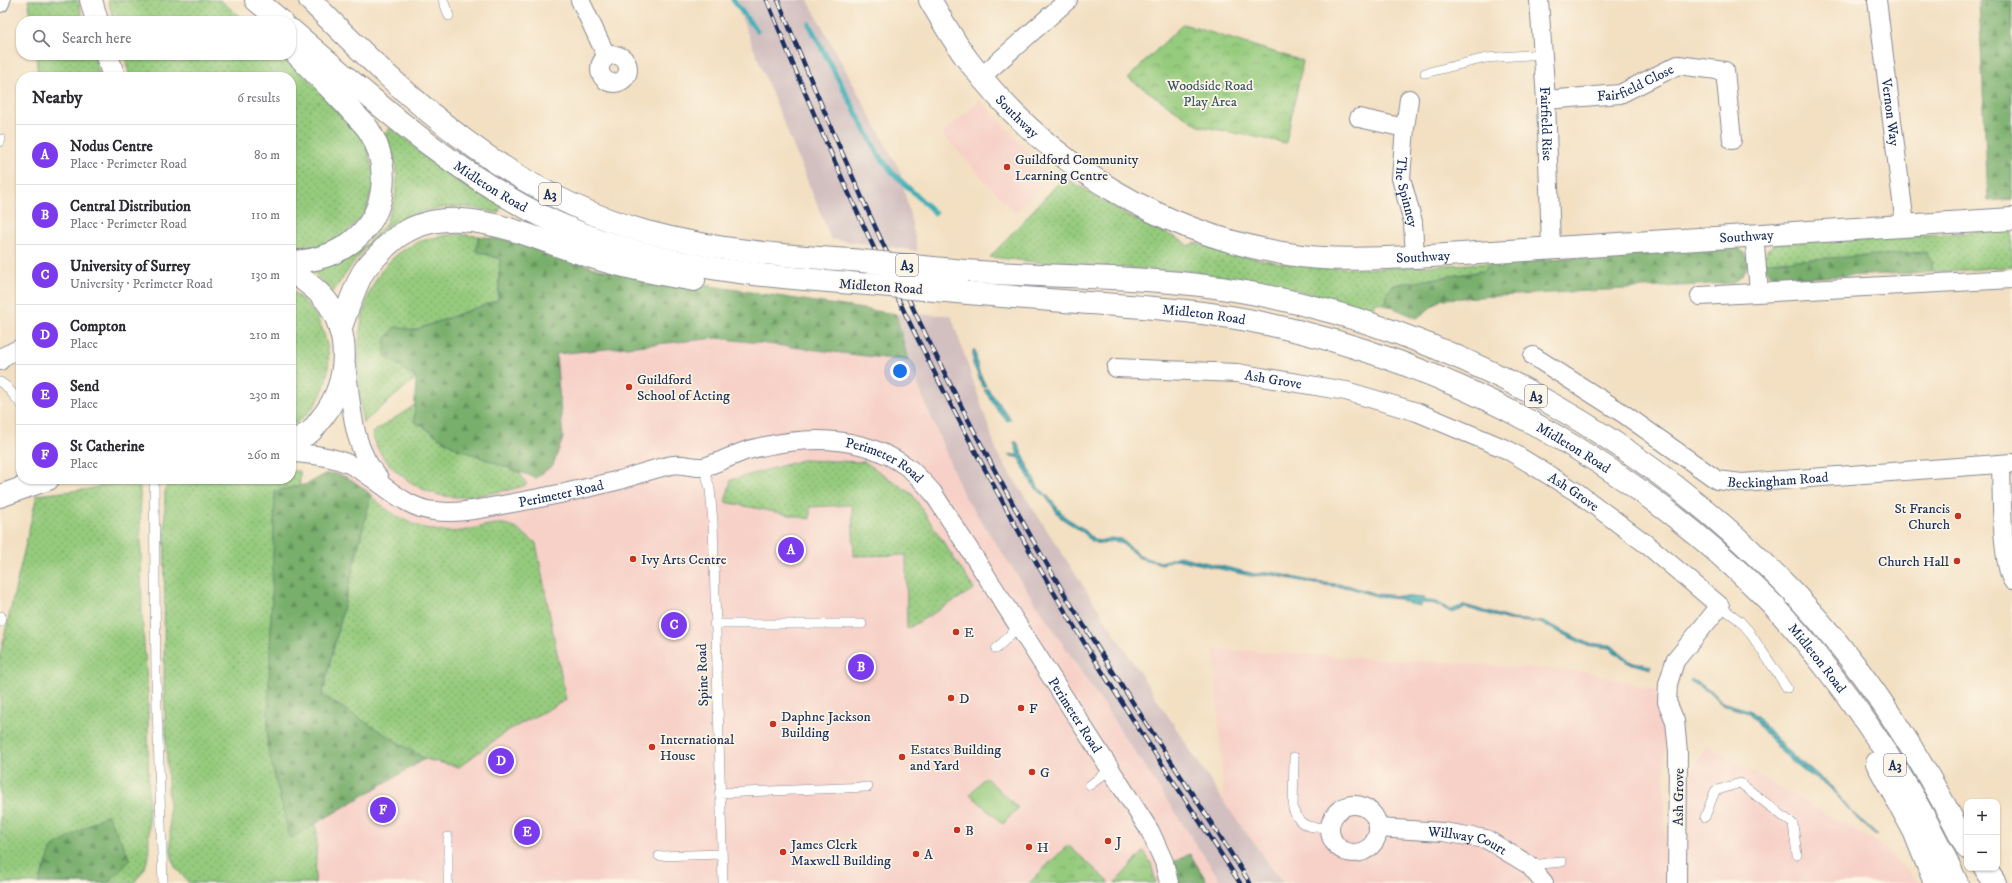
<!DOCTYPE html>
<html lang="en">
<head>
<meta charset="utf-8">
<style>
	body { margin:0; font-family:"IM FELL DW Pica",serif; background:#f2f2f3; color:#2b2b33 }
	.controls { position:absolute; right:12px; bottom:12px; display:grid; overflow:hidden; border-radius:8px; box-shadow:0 1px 3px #0004 }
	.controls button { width:36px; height:36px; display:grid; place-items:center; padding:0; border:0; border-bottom:1px solid #e1e1e2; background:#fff; color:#2b2b33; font:20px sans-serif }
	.you { position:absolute; left:900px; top:371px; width:14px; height:14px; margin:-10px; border:3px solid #fff; border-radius:50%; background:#1a73e8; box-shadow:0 0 0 6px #1a73e833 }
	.badge { display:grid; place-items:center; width:26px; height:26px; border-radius:50%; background:#7c3aed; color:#fff; font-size:13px; font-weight:700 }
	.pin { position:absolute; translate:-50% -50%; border:2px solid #fff; box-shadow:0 1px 4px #0006 }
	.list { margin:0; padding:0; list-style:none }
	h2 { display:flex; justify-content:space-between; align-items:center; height:52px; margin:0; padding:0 16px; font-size:17px }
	h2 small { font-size:13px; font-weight:400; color:#7c7c81 }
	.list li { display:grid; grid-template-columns:26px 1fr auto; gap:12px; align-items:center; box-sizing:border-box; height:60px; padding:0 16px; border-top:1px solid #e1e1e2 }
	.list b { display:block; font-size:15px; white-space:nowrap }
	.list p { margin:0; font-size:13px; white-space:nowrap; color:#7c7c81 }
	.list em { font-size:13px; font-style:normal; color:#7c7c81 }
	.icon { flex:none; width:22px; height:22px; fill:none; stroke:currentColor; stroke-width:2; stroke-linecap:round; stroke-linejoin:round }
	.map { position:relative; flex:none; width:2012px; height:883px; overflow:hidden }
	.search { position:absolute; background:#fff; box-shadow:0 1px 3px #0004; left:16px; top:16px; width:280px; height:44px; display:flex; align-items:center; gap:10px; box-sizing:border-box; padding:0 14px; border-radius:16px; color:#7c7c81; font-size:15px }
	.panel { position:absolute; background:#fff; box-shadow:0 1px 3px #0004; left:16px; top:72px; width:280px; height:412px; border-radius:16px }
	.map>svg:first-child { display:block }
	.built { fill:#f7d1c8 }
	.railway { fill:#d2bfc0 }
	.grass { fill:url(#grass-dots); stroke:#587d6e }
	.forest { fill:url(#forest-firs); stroke:#4a6f65 }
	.park { fill:url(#park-crowns); stroke:#587d6e }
	.garden { fill:#95cb7d; stroke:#587d6e }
	.water { fill:url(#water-rules); stroke:#2c6f8a }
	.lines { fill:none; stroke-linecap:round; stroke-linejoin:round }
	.stream { stroke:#3eafb7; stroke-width:5 }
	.lane-casing { stroke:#878890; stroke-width:10 }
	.street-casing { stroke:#878890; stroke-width:20 }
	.secondary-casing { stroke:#878890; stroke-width:24 }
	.highway-casing { stroke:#878890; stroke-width:24 }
	.lane { stroke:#fff; stroke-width:9 }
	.street { stroke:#fff; stroke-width:18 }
	.secondary { stroke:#fff; stroke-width:22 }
	.highway { stroke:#fff; stroke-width:22 }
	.rail-casing { stroke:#1b2f5e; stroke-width:4.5 }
	.rail { stroke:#fcf5e5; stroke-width:3; stroke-dasharray:9; stroke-linecap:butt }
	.highway-bridge-casing { stroke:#878890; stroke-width:24; stroke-linecap:butt }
	.highway-bridge { stroke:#fff; stroke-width:22 }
	.poi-dot { fill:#c8321e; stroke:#fcf5e5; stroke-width:1.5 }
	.labels { text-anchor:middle; stroke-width:3.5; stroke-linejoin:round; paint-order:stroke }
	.shield { fill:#fcf5e5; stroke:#5e6a86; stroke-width:1 }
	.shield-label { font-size:13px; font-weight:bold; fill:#1b2f5e }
	.street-label { font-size:14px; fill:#1b2f5e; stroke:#fcf5e5 }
	.park-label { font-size:14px; fill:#3a5666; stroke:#fcf5e5 }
	.poi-label { font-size:14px; fill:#1b2f5e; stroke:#fcf5e5; text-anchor:start }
</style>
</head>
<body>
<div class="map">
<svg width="2012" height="883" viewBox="0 0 2012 883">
	<defs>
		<pattern id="grass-dots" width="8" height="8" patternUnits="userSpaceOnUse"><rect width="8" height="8" fill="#95cb7d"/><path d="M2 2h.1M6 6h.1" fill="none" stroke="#79a56a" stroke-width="1.8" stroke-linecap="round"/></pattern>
		<pattern id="forest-firs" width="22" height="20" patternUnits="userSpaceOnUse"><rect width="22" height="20" fill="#78af6c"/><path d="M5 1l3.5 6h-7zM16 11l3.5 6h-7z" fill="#628f5c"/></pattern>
		<pattern id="park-crowns" width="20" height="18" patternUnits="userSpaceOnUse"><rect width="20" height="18" fill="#95cb7d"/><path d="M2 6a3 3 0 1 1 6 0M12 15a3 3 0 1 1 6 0" fill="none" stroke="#79a56a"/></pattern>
		<pattern id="water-rules" width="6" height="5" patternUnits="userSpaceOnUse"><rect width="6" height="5" fill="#3eafb7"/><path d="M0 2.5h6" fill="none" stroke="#338f98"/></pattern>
	</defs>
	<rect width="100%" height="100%" fill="#fcf5e5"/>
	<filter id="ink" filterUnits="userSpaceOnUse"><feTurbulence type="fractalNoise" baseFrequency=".025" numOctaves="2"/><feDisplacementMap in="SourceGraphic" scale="8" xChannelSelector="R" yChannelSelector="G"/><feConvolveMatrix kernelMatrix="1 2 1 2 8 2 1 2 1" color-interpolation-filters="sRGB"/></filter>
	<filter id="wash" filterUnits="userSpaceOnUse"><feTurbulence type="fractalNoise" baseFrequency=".012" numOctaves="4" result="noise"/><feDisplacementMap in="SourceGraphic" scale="16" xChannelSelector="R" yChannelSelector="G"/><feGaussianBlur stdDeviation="0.9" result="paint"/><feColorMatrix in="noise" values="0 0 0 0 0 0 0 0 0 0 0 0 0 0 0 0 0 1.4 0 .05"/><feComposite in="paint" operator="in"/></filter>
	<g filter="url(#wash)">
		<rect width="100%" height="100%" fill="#f3e0c3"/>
		<!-- built -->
		<path class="built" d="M980,100L1052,178L1015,213L942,134Z
			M480,337L717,338L908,361L963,494L1222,883H315L317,833L295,752L298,498L374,443Z
			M1214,649L1584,671L1654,690L1665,721V883H1283L1224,802Z
			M1706,745L1881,845L1919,883H1687L1691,772Z"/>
		<!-- railway -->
		<path class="railway" d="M734,0H808L900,171L918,251L831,239Z
			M897,314L951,315L998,455L1224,802L1283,883H1222L963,494L908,361Z"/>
		<!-- grass -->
		<path class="grass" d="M28,0H78L84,21H32Z
			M108,0H220L245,21H114Z
			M36,55H94L100,77H38Z
			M124,55H283L342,110L366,142L375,178L366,212L342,237L319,247L291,250V77H130Z
			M390,128L502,206L498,213C487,211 476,208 465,207C442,206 403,213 386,228C364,246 349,269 333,292L311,270L355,255L385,225L395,200L397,178L394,157L385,134Z
			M1064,177L1128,216L1185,242L1187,246L1195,243L1228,253L1280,263L1360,269L1493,263L1483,271L1394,285L1387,293L1386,305L1376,302L1371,311L1285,287L1194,272L1056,264L990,257Z
			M2012,230V267L1932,272V261L1763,262V257L1773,244Z
			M454,234L479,236L476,251L500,259L498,300L415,330L399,366L416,378L363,423C355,370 351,285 402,251C417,240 436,237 454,234Z
			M291,290C338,323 344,395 291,426Z
			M415,405L414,421L456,448L519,472L527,484C518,489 506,490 497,492C455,501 430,500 396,471C384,460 376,449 372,433Z
			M802,460L865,462L912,494L974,589L907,629L906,555L854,556L852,505L810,507V519L725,502L731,480Z
			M291,471H300L295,752L317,833L315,883H189L175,867L171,853L164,691L165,492L169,479H291Z
			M129,480L140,488L142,617L148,693L149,857L143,871L134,883H0V655L37,495L89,489Z
			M371,495C394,520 429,535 462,531C477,529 493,521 508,525C517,527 528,538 536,543L566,700L507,731L459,767L425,759L322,696Z"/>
		<!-- forest -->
		<path class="forest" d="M1979,0H2012V199L1988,201Z
			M479,236L511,241L598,269L896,314L908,361L717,338L556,354L563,438L553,465L536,478L456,448L414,421L416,378L385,356V340L394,327L415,330L498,300L500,259L476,251Z
			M1736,246C1754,259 1749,270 1734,283L1442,299L1417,318L1386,305L1387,293L1394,285L1483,271L1493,263Z
			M1926,252L1932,261V272L1778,279C1771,275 1764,271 1763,262Z
			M325,474C342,471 359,484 371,495L322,695L425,759L290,839L267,745L275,491L308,484Z
			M107,814L131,860L108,883H39L52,848Z
			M1190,854L1208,883H1176L1173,862Z"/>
		<!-- park -->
		<path class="park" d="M1183,24L1303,61L1286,143L1199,126L1128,78Z
			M1068,845L1110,883H1029Z
			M1144,851L1151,864L1156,883H1115Z"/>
		<!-- garden -->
		<path class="garden" d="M985,777L1018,808L1003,824L970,794Z"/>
		<!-- water -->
		<path class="water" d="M973,350H975L979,372L986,386L983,387L973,364Z
			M987,388L1011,419L1007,421L998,411L984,390Z
			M1014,442H1017L1038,487L1048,496L1065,517L1084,529L1094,539L1099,541L1111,538L1121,539L1140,556L1161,562L1179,556L1255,574L1272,572L1314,582L1347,585L1376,594L1424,598L1423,600L1437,602L1450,610L1465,605L1512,619L1546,622L1587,643L1611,645L1630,661L1651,666V669L1628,663L1609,648L1585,645L1540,623L1508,620L1466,608L1452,613L1435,604L1422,603L1420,606L1409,604L1399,599L1379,597L1349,588L1315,584L1272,575L1251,576L1176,559L1162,564L1139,558L1120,542L1112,541L1103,544L1096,543L1091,541L1084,533L1061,518L1045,496L1033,486L1019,458L1010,456L1009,454L1018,455Z
			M1691,679L1714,693L1722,702L1749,710L1757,716L1785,749L1833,788L1853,813L1877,834L1876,835L1860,822L1829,787L1807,773L1779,750L1749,713L1722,705L1709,692L1690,682Z"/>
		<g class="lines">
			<!-- stream -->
			<path class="stream" d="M733,0L757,31
				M809,24L878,154L892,172L935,213
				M18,466L21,464"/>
		</g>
	</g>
	<g filter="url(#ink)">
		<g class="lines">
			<defs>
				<path id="lane" d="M443,0L449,16
					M1425,73L1486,58L1542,54
					M0,142L1,139
					M0,382L6,386L21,404
					M704,467L710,489L713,522L723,883
					M154,479L156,677L163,883
					M1720,606L1739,620L1748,630L1787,688
					M0,622L1,616
					M714,624H862
					M996,649L1019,626
					M1294,757L1293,809C1300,829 1313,828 1331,827
					M1090,785L1111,769
					M719,793L868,787
					M1705,817L1715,791L1740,783L1793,824L1797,855
					M659,856L722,854
					M1529,865L1562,862
					M448,883V837"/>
				<g id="street">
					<path d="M580,0L607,57"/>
					<path id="s1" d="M1539,0L1546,100L1551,247"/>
					<path id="s2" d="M1877,0L1905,225"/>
					<path d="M0,3L1,0"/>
					<circle cx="614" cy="69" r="14"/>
					<path d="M981,77L1068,0"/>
					<path id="s3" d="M1546,100L1620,94L1678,65L1725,71L1732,140"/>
					<path id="s4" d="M1359,118L1405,128L1401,178L1413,222L1415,257"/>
					<path d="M1405,128L1409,99"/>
					<path d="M1754,234L1759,292"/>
					<path d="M1700,296L2012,279"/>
					<path id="s5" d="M1533,356L1624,414L1717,480L1742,483L2012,463"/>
					<path d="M0,361L4,356L21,348"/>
					<path d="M346,365C352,404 351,447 379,478"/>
					<path id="s6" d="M1116,368L1237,373L1346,391L1417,412L1508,450L1578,493L1650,547L1714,601L1720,606L1675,661L1668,684L1667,702L1675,721L1678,752L1677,883"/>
					<path id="s7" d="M291,453C311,454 333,456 351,465C379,478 402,508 434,511C457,514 480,509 502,505C542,498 581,490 620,480C637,475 655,468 672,465C682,463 693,468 703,467C714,465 735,454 748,450C802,436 858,433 906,466C916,473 925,484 933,493L1150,831L1164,862L1169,883"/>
					<path d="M2001,464C2002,492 2001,558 2012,580"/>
					<circle cx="1354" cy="829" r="24"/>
					<path id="s8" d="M1378,828L1443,832L1486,839L1529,865L1544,883"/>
				</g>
				<g id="secondary">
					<path d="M91,0L97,21"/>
					<path id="s9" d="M930,0C942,20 953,40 967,59C1047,166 1168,238 1301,256C1339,261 1377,258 1415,257L2012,219"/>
					<path d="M107,55L114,77"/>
					<path d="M291,271C305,281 320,291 330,306C352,342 347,388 320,420C317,424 314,429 310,432C304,436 297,439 291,442"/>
					<path d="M0,496L48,479"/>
				</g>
				<g id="highway">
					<path d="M256,0L281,21"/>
					<path d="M310,0C408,99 509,195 647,232C714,250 782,256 851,260"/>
					<path id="s10" d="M291,30C370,97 448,169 542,216C643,266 757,277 868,284"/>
					<path d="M291,48C310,69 331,88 350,109C356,116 363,122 368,129C388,159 388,200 366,228C347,251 320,261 291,262"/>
					<path d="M964,271C1056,278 1149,275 1240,291C1442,326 1633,431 1777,576C1856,654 1918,750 1967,848"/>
					<path id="s11" d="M968,293C1013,297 1058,301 1103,304C1158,308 1213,312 1267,324C1454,364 1627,460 1762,594C1787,618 1809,646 1830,673C1881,739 1923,808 1957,883"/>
					<path d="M340,330C347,311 353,291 362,274C366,266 374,259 380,253C433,191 514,231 577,252C615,266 654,273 694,280"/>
					<path d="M1877,763L1914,831L1935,883"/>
					<path d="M1985,868L1995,883"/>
				</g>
			</defs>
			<!-- lane casing -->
			<use href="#lane" class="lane-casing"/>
			<!-- street casing -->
			<use href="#street" class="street-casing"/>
			<!-- secondary casing -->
			<use href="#secondary" class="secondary-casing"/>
			<!-- highway casing -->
			<use href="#highway" class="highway-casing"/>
			<!-- lane -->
			<use href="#lane" class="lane"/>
			<!-- street -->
			<use href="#street" class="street"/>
			<!-- secondary -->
			<use href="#secondary" class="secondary"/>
			<!-- highway -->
			<use href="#highway" class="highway"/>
			<defs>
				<path id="rail" d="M767,0C841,187 928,370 1027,546C1092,662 1168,772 1240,883
					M778,0C853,186 936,368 1034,542C1101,659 1178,770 1250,883"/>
			</defs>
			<!-- rail casing -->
			<use href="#rail" class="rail-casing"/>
			<!-- rail -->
			<use href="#rail" class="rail"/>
			<defs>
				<path id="highway-bridge" d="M851,260L964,271
					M868,284L968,293"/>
			</defs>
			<!-- highway-bridge casing -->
			<use href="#highway-bridge" class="highway-bridge-casing"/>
			<!-- highway-bridge -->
			<use href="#highway-bridge" class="highway-bridge"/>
		</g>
	</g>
	<!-- markers -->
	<g class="poi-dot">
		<circle cx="1007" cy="167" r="4"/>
		<circle cx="629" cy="387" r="4"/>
		<circle cx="1958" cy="516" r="4"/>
		<circle cx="633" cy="559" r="4"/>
		<circle cx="1957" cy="561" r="4"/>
		<circle cx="956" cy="632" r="4"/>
		<circle cx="951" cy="698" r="4"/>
		<circle cx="1021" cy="708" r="4"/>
		<circle cx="773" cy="724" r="4"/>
		<circle cx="652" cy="747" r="4"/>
		<circle cx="902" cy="757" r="4"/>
		<circle cx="1032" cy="772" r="4"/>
		<circle cx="957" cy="830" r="4"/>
		<circle cx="1108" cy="841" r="4"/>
		<circle cx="1029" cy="847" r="4"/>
		<circle cx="783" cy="852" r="4"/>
		<circle cx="916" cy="854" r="4"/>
	</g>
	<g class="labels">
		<!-- shield labels -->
		<g class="shield">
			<rect x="539" y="183" width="22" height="22" rx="3"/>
			<rect x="896" y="254" width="22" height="22" rx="3"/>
			<rect x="1525" y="385" width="22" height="22" rx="3"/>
			<rect x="1884" y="754" width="22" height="22" rx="3"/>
		</g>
		<g class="shield-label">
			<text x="550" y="199">A3</text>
			<text x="907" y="270">A3</text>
			<text x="1536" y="401">A3</text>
			<text x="1895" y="770">A3</text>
		</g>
		<!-- street labels -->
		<g class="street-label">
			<text dy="5" stroke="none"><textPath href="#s3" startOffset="92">Fairfield Close</textPath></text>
			<text dy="5" stroke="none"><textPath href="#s2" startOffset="113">Vernon Way</textPath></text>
			<text dy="5" stroke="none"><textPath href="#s9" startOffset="146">Southway</textPath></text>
			<text dy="5" stroke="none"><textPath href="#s1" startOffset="124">Fairfield Rise</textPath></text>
			<text dy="5" stroke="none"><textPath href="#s10" startOffset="254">Midleton Road</textPath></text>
			<text dy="5" stroke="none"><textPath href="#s4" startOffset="112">The Spinney</textPath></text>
			<text dy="5" stroke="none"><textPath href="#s9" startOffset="914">Southway</textPath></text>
			<text dy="5" stroke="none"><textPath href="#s9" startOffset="590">Southway</textPath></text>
			<text transform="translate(881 286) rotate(4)" y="5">Midleton Road</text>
			<text dy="5" stroke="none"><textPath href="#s11" startOffset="237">Midleton Road</textPath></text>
			<text dy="5" stroke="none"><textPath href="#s6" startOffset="158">Ash Grove</textPath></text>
			<text dy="5" stroke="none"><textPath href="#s11" startOffset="633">Midleton Road</textPath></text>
			<text dy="5" stroke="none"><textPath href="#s7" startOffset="622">Perimeter Road</textPath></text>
			<text dy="5" stroke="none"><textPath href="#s5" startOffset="283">Beckingham Road</textPath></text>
			<text dy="5" stroke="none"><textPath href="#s6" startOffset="482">Ash Grove</textPath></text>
			<text dy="5" stroke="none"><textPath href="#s7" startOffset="286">Perimeter Road</textPath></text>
			<text dy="5" stroke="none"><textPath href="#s11" startOffset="957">Midleton Road</textPath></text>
			<text transform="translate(702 675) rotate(-92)" y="5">Spine Road</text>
			<text dy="5" stroke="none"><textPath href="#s7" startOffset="946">Perimeter Road</textPath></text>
			<text transform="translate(1678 797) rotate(-89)" y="5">Ash Grove</text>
			<text dy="5" stroke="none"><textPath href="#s8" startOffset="91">Willway Court</textPath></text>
		</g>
		<!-- park labels -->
		<g class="park-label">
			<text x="1210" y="90">Woodside Road<tspan x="1210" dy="16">Play Area</tspan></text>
		</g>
		<!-- poi labels -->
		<g class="poi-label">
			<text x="1015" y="164">Guildford Community<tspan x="1015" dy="16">Learning Centre</tspan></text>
			<text x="637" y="384">Guildford<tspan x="637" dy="16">School of Acting</tspan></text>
			<text x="1950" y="513" text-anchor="end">St Francis<tspan x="1950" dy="16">Church</tspan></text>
			<text x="641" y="564">Ivy Arts Centre</text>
			<text x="1949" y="566" text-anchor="end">Church Hall</text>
			<text x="964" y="637">E</text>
			<text x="959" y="703">D</text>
			<text x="1029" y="713">F</text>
			<text x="781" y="721">Daphne Jackson<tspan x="781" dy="16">Building</tspan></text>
			<text x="660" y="744">International<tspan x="660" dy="16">House</tspan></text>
			<text x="910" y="754">Estates Building<tspan x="910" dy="16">and Yard</tspan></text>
			<text x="1040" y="777">G</text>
			<text x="965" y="835">B</text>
			<text x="1116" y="846">J</text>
			<text x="791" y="849">James Clerk<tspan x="791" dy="16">Maxwell Building</tspan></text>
			<text x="1037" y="852">H</text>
			<text x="924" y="859">A</text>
		</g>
	</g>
</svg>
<div class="controls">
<button>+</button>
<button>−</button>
</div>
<div class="you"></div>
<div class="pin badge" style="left:791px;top:550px">A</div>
<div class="pin badge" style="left:861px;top:667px">B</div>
<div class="pin badge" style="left:674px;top:625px">C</div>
<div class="pin badge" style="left:501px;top:761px">D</div>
<div class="pin badge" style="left:527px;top:832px">E</div>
<div class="pin badge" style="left:383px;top:810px">F</div>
<div class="search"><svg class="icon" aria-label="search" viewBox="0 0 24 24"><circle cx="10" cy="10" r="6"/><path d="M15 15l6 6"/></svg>Search here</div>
<section class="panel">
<h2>Nearby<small>6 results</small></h2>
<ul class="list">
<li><span class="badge">A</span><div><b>Nodus Centre</b><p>Place · Perimeter Road</p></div><em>80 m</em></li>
<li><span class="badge">B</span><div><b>Central Distribution</b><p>Place · Perimeter Road</p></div><em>110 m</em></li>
<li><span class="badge">C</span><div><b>University of Surrey</b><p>University · Perimeter Road</p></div><em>130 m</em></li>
<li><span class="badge">D</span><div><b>Compton</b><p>Place</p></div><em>210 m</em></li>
<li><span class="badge">E</span><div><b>Send</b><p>Place</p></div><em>230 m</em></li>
<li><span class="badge">F</span><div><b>St Catherine</b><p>Place</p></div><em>260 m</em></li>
</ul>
</section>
</div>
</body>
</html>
